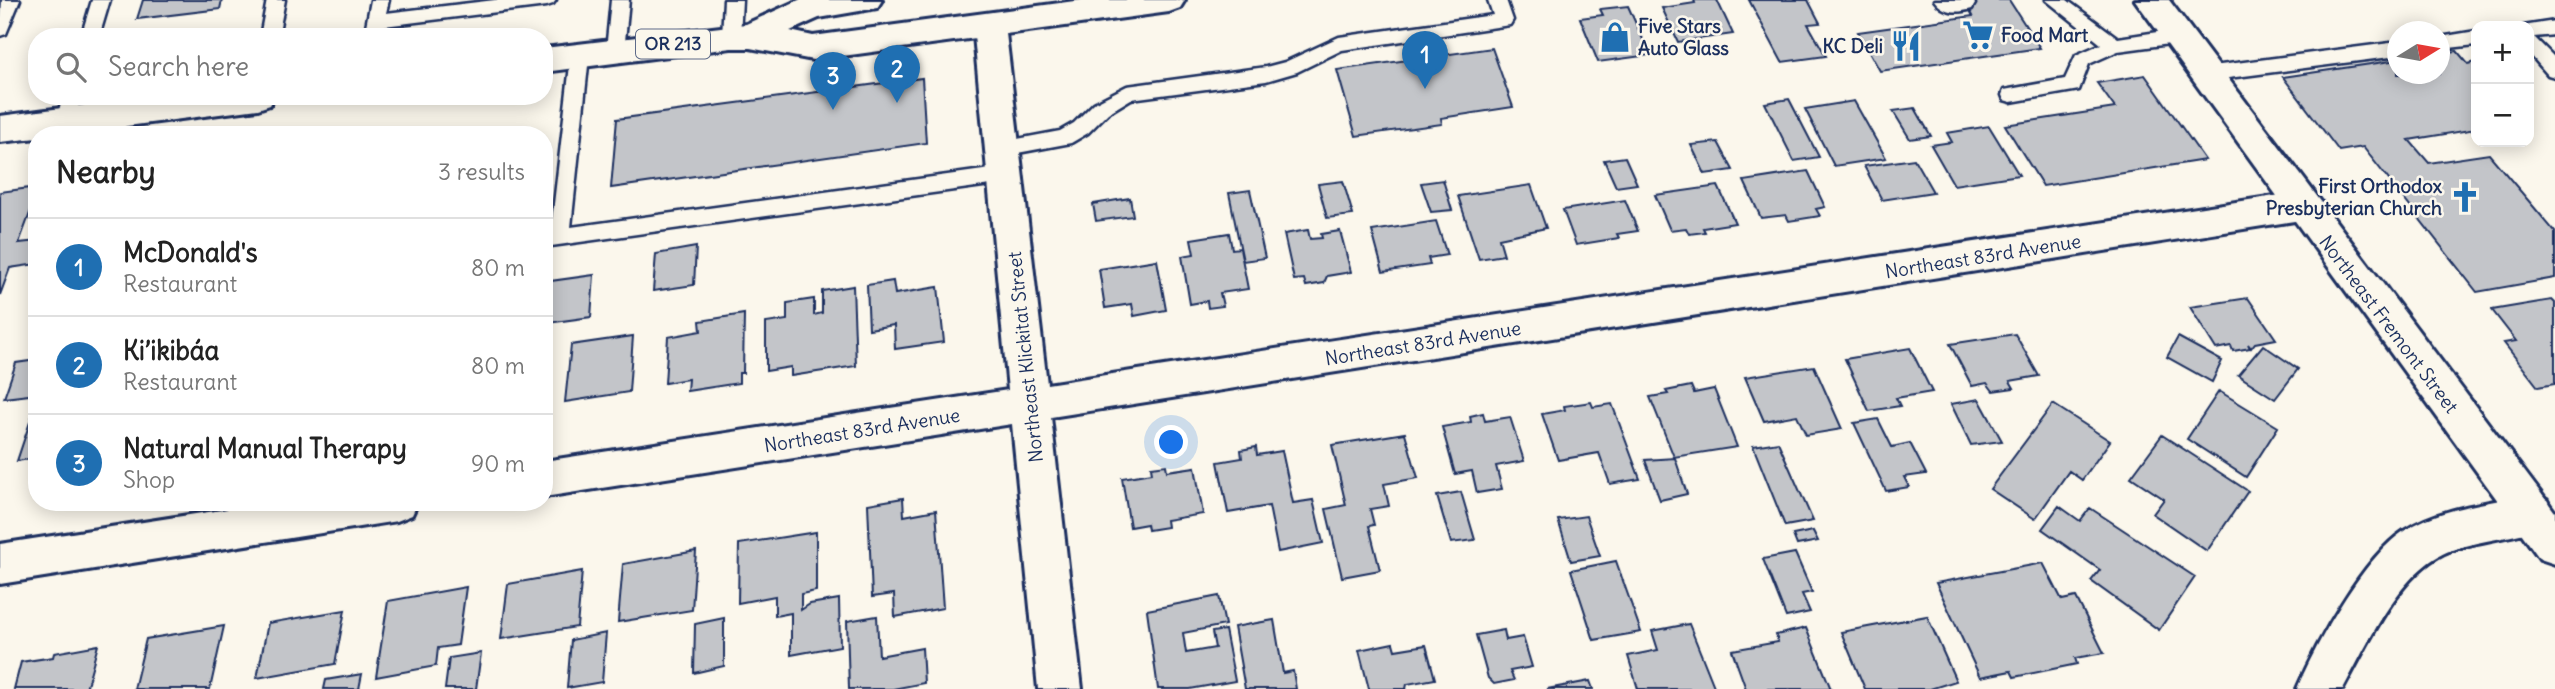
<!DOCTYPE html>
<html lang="en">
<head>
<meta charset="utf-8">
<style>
	body { margin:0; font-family:Delius,sans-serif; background:#f2f2f2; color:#222 }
	.controls { position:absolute; right:21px; top:21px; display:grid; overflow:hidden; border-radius:14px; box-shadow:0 4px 18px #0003 }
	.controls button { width:63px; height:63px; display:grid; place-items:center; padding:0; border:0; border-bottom:2px solid #e0e0e0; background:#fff; color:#222; font:35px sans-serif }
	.compass { position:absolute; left:2387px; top:21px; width:63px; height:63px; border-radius:50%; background:#fff; box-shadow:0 4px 18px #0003; rotate:79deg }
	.you { position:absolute; left:1172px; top:443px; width:24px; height:24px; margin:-18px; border:5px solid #fff; border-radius:50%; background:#1a73e8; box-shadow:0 0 0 10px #1a73e833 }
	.badge { display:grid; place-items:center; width:46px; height:46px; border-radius:50%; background:#1f6fb2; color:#fff; font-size:23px; font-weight:700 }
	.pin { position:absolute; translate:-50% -58px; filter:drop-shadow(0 2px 4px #0008) }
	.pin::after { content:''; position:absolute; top:37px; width:24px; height:21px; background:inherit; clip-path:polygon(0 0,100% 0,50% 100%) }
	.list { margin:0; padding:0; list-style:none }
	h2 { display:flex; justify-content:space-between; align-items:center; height:91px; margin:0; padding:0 28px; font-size:30px }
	h2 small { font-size:23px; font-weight:400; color:#767676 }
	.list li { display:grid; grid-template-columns:46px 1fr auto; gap:21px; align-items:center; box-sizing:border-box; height:98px; padding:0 28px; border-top:2px solid #e0e0e0 }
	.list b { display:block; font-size:26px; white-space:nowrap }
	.list p { margin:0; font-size:23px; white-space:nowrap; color:#767676 }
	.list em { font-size:23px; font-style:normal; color:#767676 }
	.icon { flex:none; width:38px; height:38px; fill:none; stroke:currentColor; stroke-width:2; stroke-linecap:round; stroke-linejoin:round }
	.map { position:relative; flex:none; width:2555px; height:689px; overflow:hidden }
	.search { position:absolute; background:#fff; box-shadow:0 4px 18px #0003; left:28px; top:28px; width:525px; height:77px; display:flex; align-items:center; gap:18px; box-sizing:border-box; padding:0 24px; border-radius:28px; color:#767676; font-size:26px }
	.panel { position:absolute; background:#fff; box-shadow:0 4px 18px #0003; left:28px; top:126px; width:525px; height:385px; border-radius:28px }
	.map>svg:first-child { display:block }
	.building { fill:#c3c5c9; stroke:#1b2f5e; stroke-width:2 }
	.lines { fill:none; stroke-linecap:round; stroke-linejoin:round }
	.lane-casing { stroke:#1b2f5e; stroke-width:5 }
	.street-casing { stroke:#1b2f5e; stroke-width:6 }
	.secondary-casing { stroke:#1b2f5e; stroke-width:6 }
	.primary-casing { stroke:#1b2f5e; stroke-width:6 }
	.lane { fill:#fbf7ec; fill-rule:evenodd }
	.street { fill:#fbf7ec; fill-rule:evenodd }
	.secondary { fill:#fbf7ec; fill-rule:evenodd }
	.primary { fill:#fbf7ec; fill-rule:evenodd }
	.labels { text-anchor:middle; stroke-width:5; stroke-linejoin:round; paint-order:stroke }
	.shield { fill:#fbf7ec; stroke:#5e6b89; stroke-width:2 }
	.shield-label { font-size:18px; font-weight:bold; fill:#1b2f5e }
	.poi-label { font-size:19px; font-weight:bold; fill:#1b2f5e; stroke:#fbf7ec; text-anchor:start }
	.street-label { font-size:19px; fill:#1b2f5e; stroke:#fbf7ec }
</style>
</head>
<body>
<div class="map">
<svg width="2555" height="689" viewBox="0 0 2555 689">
	<rect width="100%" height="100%" fill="#fbf7ec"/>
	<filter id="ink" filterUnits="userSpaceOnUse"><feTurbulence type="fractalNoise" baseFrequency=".0143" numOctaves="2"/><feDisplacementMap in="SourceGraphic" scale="14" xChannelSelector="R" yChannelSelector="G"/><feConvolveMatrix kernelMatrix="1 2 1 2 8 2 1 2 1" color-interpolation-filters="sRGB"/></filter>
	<g filter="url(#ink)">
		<!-- building -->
		<path class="building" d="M143,0H222L220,9L137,19Z
			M1694,0H1717L1733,34L1678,42L1662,8L1695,3Z
			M1749,0H1808L1820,23L1808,24L1826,56L1782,62Z
			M1964,0H2009L2040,48L1880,71L1858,32L1973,16Z
			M1628,6L1650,55L1598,62L1580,18L1603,15L1600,9Z
			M1492,48L1513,107L1441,118L1442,124L1356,136L1337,70Z
			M2457,51L2468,64L2476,62V129L2409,140L2429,163L2489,154L2555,232V278L2477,292L2363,147L2339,151L2283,77L2398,60V74H2440V53Z
			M2145,75L2205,160L2043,186L2005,125L2115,108L2097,83Z
			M922,78L926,143L611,188L617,119Z
			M1789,99L1819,157L1794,161L1765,103Z
			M1854,101L1886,158L1834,166L1805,109Z
			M1915,108L1931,136L1910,139L1893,111Z
			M1989,126L2019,175L1954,185L1931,145L1952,142L1947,133Z
			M1718,142L1733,170L1705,174L1691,145Z
			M1625,157L1637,184L1616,187L1604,160Z
			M1914,159L1933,192L1882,200L1864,166Z
			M1808,171L1825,207L1816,209L1820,216L1789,221L1786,215L1761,218L1744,181Z
			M1443,180L1452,210L1431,212L1421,183Z
			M1343,181L1353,215L1327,218L1318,184Z
			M1531,185L1546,228L1499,238L1504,255L1479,259L1458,196Z
			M1718,186L1735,223L1703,228L1705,232L1689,234L1686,228L1670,230L1655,195Z
			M37,187V194L19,243L37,241V264L10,268L0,295V192Z
			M1250,190L1265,258L1243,261L1229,193Z
			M1130,198L1133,216L1096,221L1093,204Z
			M1625,200L1638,231L1617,234L1619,238L1576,245L1563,210Z
			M1436,221L1447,255L1428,258L1430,265L1383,272L1372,231Z
			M1308,230L1310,239L1322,238L1321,234L1340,231L1351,272L1327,276L1324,283L1306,286L1304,279L1294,280L1284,234Z
			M1229,233L1232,249L1240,248L1248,289L1220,293L1223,306L1208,308L1207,301L1190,304L1182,256L1194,254L1191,239Z
			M696,247L694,285L653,291L656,254Z
			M1157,260L1166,310L1134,316L1132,304L1105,308L1099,269Z
			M594,275L591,317L547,323L551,281Z
			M893,281L895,294L938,287L944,342L895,349L894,325L869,329L867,285Z
			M853,286L856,366L791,376V367L766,371V323L787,320V303L814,299V315L822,313V291Z
			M2248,298L2276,339L2255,343L2251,348L2248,344L2250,348L2233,351L2231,346L2216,349L2190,307Z
			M2552,300L2555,303V384L2538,387L2504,343L2516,341L2492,310Z
			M744,314L743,373H739V383L687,391L688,379L665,383L668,337L701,331L700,321Z
			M2015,334L2039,376L2010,381L2014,388L1993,391L1987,383L1972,386L1950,344Z
			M633,336L629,392L565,402L571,345Z
			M2178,337L2222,361L2212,382L2167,357Z
			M2263,345L2298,369L2275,399L2238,375Z
			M1910,348L1932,392L1896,398L1900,406L1869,411L1845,359Z
			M37,360V394L4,398L16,363Z
			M1814,366L1842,429L1806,435L1797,415L1764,421L1745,377Z
			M1691,386L1694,393L1714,389L1737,447L1674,457L1650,397L1668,394L1666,391Z
			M2219,391L2278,427L2246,477L2187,439Z
			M1979,399L2002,441L1971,445L1951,404Z
			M37,401V458L17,461Z
			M1591,402L1593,407L1612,404L1640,479L1610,484L1599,453L1558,460L1542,414L1565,410L1564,406Z
			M2053,404L2110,441L2082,480L2069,471L2035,519L1990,489Z
			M1483,413L1485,421L1510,417L1524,461L1496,466L1502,489L1477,493L1472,471L1455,474L1442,427L1471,422L1470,416Z
			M1878,419L1892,447L1910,443L1926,474L1904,477L1909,487L1886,491L1854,423Z
			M1405,433L1418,478L1384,484L1389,506L1370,509L1374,525L1369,526L1380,570L1342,577L1326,509L1346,505L1332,445Z
			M2162,435L2248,491L2207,551L2153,514L2164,499L2131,477Z
			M1778,442L1813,521L1785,526L1753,446Z
			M1256,447L1257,455L1282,451L1293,503L1313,500L1323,543L1278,552L1269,506L1228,513L1218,462L1242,458L1241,450Z
			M1675,458L1687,494L1660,500L1645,460Z
			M1166,465L1167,471L1195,467L1203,514L1166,520L1167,527L1148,530L1147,524L1130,527L1122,478L1152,473L1151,467Z
			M1461,492L1475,540L1451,543L1437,496Z
			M903,498L904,516L936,510L943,608L895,617L894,594L872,597L868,504Z
			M2059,506L2080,521L2090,508L2195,577L2159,630L2091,581L2100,570L2042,529Z
			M1586,516L1600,556L1571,561L1558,520Z
			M1813,531L1818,541L1797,545L1793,535Z
			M816,532V591L801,594V610L810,604L839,599L840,646L791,655V613L775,616V596L738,603L739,544Z
			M696,551L692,610L618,622L623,564Z
			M1795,553L1812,592L1802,594L1810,612L1786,617L1763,559Z
			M1616,561L1641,632L1594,640L1571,570Z
			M2043,563L2062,600L2076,597L2104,653L2075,658L2077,664L2014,677L2011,671L1980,677L1936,583Z
			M582,571L577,627L501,639L508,584Z
			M466,587L458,645L438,648L436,666L376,677L388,601Z
			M1219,596L1225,625L1183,633L1186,653L1215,648L1212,632L1225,630L1235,681L1190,689H1158L1147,610Z
			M345,610L335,664L257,678L268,623Z
			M877,616L879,656L922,648L924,683L893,689H849L847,621Z
			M1927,616L1956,681L1930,689H1865L1841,632Z
			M724,618V666L694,673L695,624Z
			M1274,620L1283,673L1293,671L1296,689H1245L1234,627Z
			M1689,624L1715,689H1638L1628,656L1658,650L1652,631Z
			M224,626L210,689H134L146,639Z
			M1806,628L1831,689H1746L1732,650L1778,642L1776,635Z
			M1504,630L1506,640L1523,637L1532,667L1510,671L1514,680L1494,684L1488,678L1476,635Z
			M606,633L602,682L567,688L571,640Z
			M1393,643L1395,650L1426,645L1435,679L1407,684L1406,689H1369L1359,650Z
			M98,645L86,689H14L21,662L53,657L54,653Z
			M481,653L476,689H445L449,658Z
			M362,674L359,689H324L326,680Z
			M1590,681L1593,689H1547Z"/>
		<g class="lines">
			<defs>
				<path id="lane" d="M2,0H20L6,34L0,36Z
					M92,0H110L99,37H81Z
					M267,0H285L278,37H260Z
					M371,0H389L386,13L495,0H556L553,4L547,6L384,26L382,37H364Z
					M611,0H629L624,51L621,56H609L606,51Z
					M724,0H742L740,36L737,41H725L722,36Z
					M1488,0H1506L1513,20L1510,25L1342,50L1297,72L1266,81L1131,99L1108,113L1088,133L1071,143L1002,156L995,154L992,149L995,144L1002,142L1060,131L1074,123L1094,103L1127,86L1266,67L1285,62L1339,37L1493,15Z
					M1934,0H1973L1975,4L1972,9C1958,13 1944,14 1934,0Z
					M2046,0H2067L2118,38L2177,29L2183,31L2186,36L2183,41L2177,43L2118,51L2089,64L2079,90L2011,102L2004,100L2002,95L2004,90L2065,79L2076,55L2101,44Z
					M2555,21V35L2534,37L2555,58V77L2548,75L2529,53V26H2523Z
					M2476,31V45L2440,49V37Z
					M2398,42V56L2205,81L2198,79L2196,74L2198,69L2205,67Z
					M580,49L586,51L589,56L571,227L1005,167L1012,170L1015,175L1012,180L1005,183L544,247V231L551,230L571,56L574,51Z
					M63,96H81L72,126L65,128L58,126L56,121Z
					M120,107L127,109L129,114L123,135H104L113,109Z"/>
				<path id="street" d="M989,13L1001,17L1005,25L1047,384L2301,192L2314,196L2319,206L2314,216L2301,220L1051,417L1082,689H1038L1012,424L544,497V461L1008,390L973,25L977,17Z
					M2532,494L2547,500L2553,513L2547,526C2516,538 2483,539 2452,550C2400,568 2368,644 2343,689H2297C2316,644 2363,558 2404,531C2441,507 2490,503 2532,494Z
					M273,502H418L412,515L397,521L0,584V544Z"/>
				<path id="secondary" d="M2135,0H2169L2555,512V564L2540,559Z"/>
				<path id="primary" d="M799,0H882L877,8L819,18L790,31L813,36L1082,0H1185L1180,8L1169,12L813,60L750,48H731L544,72V48L746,24Z
					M154,96H275L270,105L258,109L58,135H37V138L0,142V116Z"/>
			</defs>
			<!-- lane casing -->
			<use href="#lane" class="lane-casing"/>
			<!-- street casing -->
			<use href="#street" class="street-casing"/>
			<!-- secondary casing -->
			<use href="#secondary" class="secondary-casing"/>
			<!-- primary casing -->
			<use href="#primary" class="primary-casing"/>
			<!-- lane -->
			<use href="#lane" class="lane"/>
			<!-- street -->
			<use href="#street" class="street"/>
			<!-- secondary -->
			<use href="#secondary" class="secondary"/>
			<!-- primary -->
			<use href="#primary" class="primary"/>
		</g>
	</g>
	<!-- icons -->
	<defs>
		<symbol id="supermarket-bare" viewBox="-9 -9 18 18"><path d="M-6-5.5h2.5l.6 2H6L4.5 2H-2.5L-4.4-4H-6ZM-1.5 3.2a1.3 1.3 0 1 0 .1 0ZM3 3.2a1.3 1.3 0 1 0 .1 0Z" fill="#1f6fb2" stroke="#fbf7ec" stroke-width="2.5" paint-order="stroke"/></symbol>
		<symbol id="shop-bare" viewBox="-9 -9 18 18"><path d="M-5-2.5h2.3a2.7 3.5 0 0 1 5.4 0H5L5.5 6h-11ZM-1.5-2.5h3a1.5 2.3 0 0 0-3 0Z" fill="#1f6fb2" stroke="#fbf7ec" stroke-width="2.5" paint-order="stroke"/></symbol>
		<symbol id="restaurant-bare" viewBox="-9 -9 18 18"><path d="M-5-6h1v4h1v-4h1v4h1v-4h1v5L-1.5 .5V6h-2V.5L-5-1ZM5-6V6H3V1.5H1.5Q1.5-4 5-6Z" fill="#1f6fb2" stroke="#fbf7ec" stroke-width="2.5" paint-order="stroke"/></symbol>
		<symbol id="church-bare" viewBox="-9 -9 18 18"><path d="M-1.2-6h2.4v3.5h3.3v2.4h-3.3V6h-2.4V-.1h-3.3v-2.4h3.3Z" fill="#1f6fb2" stroke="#fbf7ec" stroke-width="2.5" paint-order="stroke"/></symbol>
	</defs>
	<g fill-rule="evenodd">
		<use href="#supermarket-bare" x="1956" y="13" width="44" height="44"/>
		<use href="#shop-bare" x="1593" y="15" width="44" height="44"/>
		<use href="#restaurant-bare" x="1884" y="24" width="44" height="44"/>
		<use href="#church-bare" x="2443" y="175" width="44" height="44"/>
	</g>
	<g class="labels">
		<!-- shield labels -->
		<rect class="shield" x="636" y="29.5" width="74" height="29" rx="5"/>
		<g class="shield-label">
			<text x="673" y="50">OR 213</text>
		</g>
		<!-- poi labels -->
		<g class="poi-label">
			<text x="1638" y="33">Five Stars<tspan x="1638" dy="22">Auto Glass</tspan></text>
			<text x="2001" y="42">Food Mart</text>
			<text x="1883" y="53" text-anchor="end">KC Deli</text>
			<text x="2442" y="193" text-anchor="end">First Orthodox<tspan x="2442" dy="22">Presbyterian Church</tspan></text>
		</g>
		<!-- street labels -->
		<g class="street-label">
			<text transform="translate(1983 256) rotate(-9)" y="7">Northeast 83rd Avenue</text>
			<text transform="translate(2389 324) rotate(53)" y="7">Northeast Fremont Street</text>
			<text transform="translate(1423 343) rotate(-9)" y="7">Northeast 83rd Avenue</text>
			<text transform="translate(1025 357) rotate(-96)" y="7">Northeast Klickitat Street</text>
			<text transform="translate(862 430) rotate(-9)" y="7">Northeast 83rd Avenue</text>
		</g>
	</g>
</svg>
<div class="controls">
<button>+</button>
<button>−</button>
</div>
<svg class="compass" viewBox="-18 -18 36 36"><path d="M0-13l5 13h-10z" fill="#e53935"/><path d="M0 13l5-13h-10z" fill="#767676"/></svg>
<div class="you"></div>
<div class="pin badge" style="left:1425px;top:89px">1</div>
<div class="pin badge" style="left:897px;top:103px">2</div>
<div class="pin badge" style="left:833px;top:110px">3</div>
<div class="search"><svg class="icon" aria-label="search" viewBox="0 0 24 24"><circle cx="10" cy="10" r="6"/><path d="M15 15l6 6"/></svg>Search here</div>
<section class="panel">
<h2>Nearby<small>3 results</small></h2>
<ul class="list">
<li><span class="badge">1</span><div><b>McDonald's</b><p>Restaurant</p></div><em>80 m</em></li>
<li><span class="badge">2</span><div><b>Ki’ikibáa</b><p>Restaurant</p></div><em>80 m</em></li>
<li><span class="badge">3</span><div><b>Natural Manual Therapy</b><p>Shop</p></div><em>90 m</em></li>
</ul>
</section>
</div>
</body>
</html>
